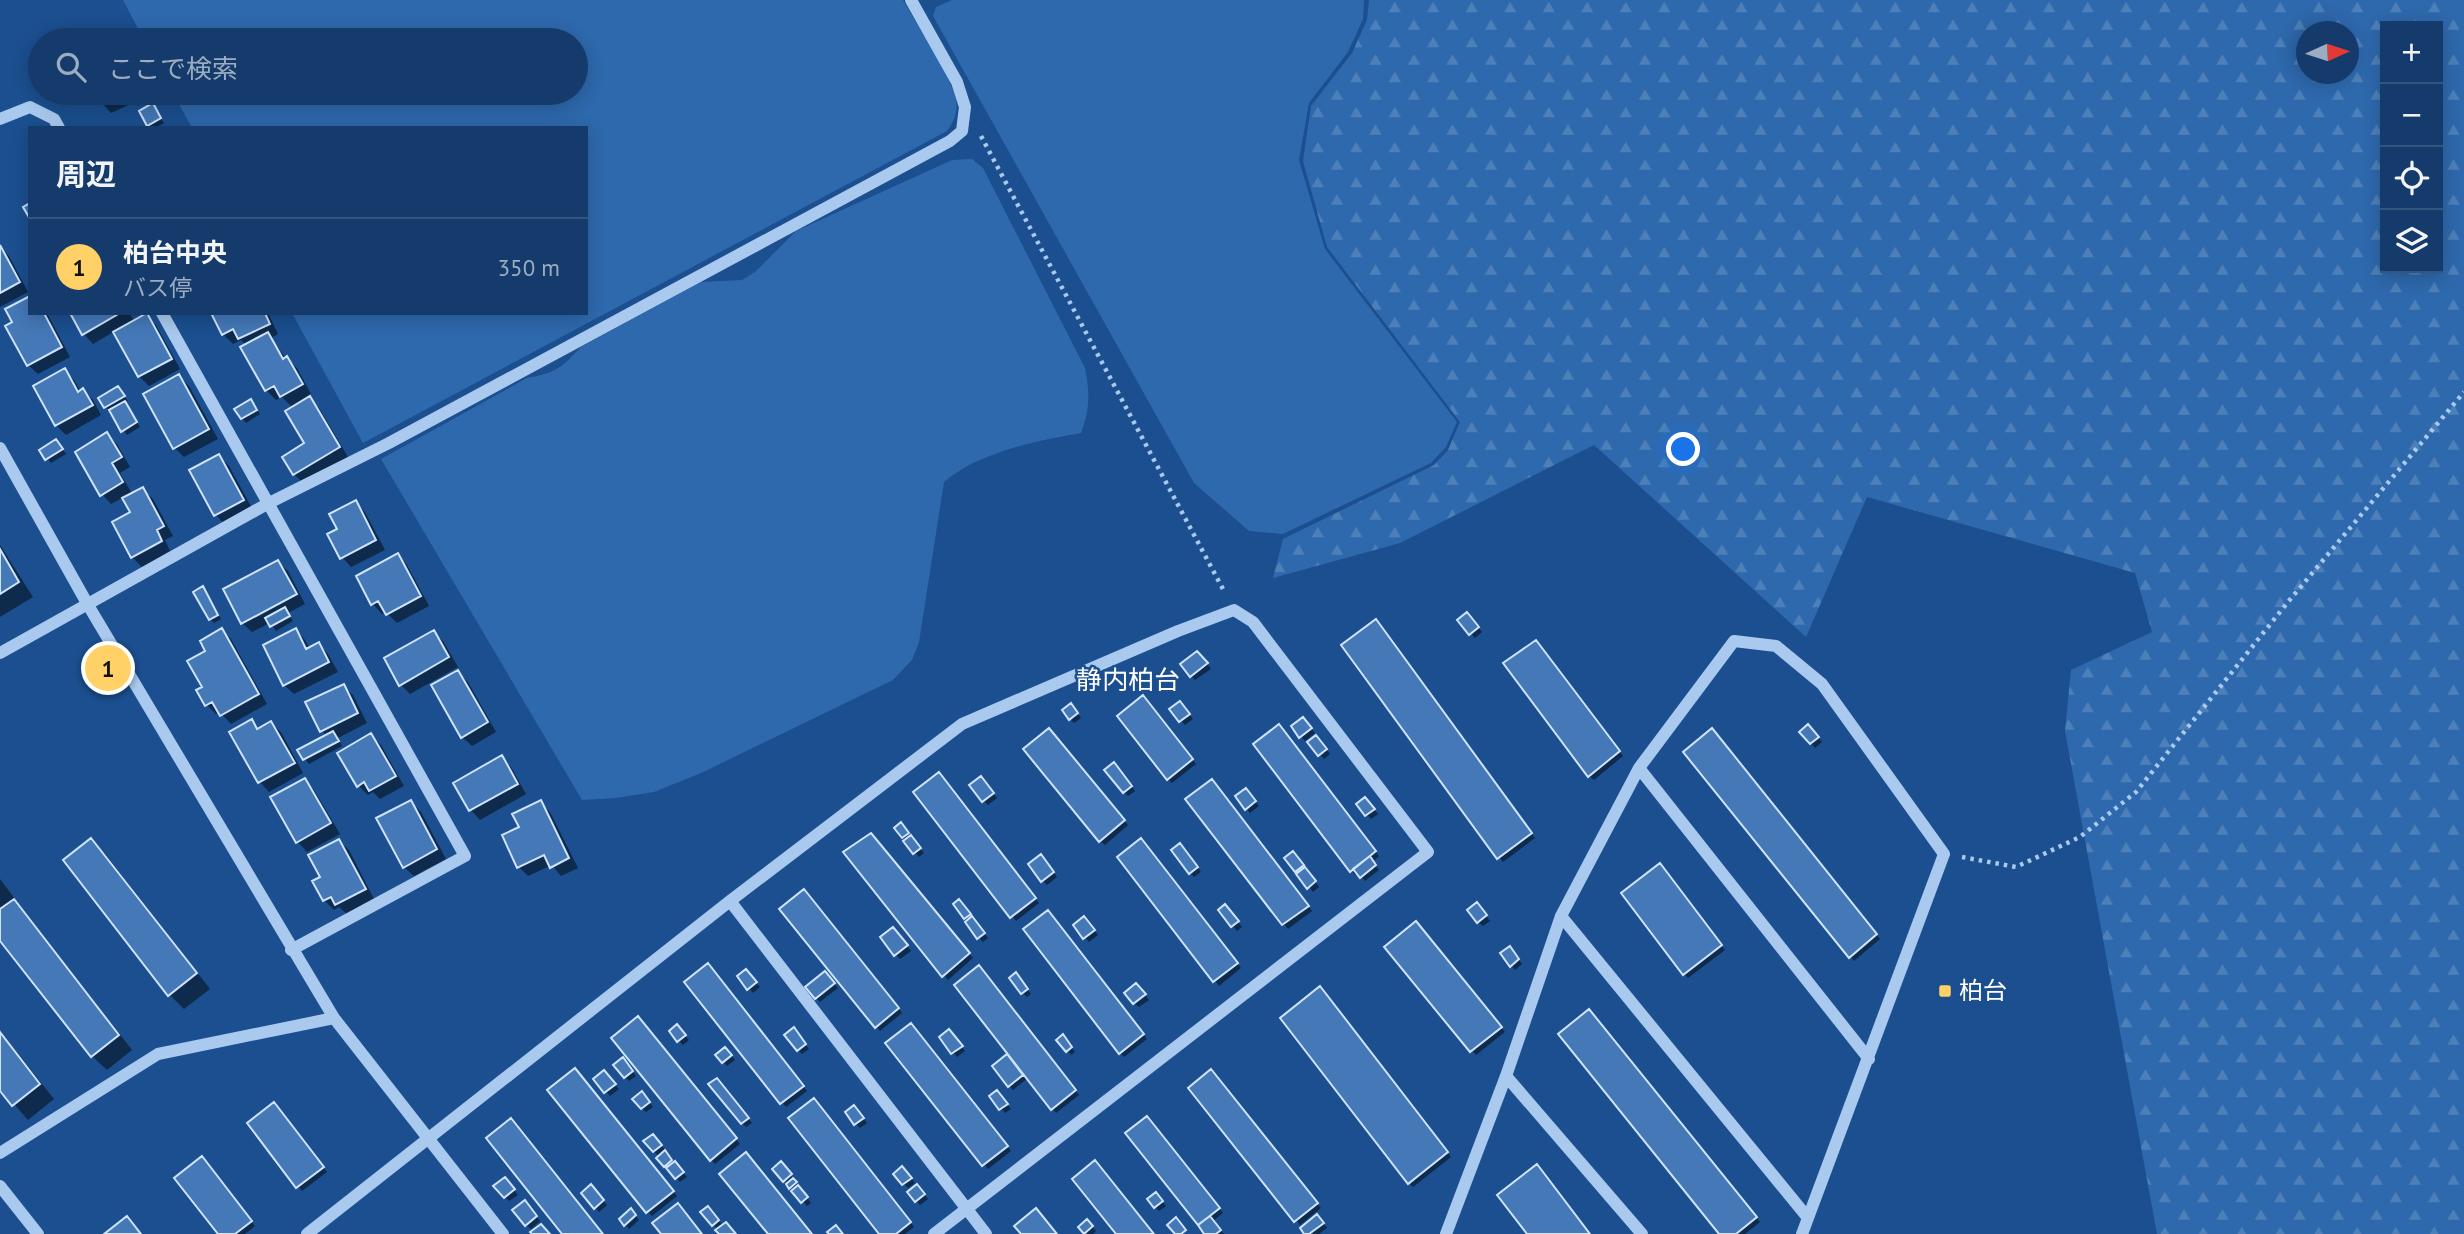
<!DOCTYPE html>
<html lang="ja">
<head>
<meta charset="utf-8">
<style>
	body { margin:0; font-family:"PT Sans","Noto Sans JP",sans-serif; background:#1d4271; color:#f1f3f6 }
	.controls { position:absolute; right:21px; top:21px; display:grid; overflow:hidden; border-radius:0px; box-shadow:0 4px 18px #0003 }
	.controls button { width:63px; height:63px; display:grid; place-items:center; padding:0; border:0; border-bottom:2px solid #33557e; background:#143b6b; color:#f1f3f6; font:35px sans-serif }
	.compass { position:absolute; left:2296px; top:21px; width:63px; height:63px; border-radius:50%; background:#143b6b; box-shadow:0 4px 18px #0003; rotate:87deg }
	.you { position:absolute; left:1684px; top:450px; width:24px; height:24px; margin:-18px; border:5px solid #fff; border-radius:50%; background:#1a73e8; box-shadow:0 0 0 10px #1a73e833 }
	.badge { display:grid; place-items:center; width:46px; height:46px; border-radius:50%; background:#ffd166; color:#111; font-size:23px; font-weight:700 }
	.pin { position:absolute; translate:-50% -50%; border:4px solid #fff; box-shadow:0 2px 7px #0006 }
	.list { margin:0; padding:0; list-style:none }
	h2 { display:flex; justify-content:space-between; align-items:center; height:91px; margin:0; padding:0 28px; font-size:30px }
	h2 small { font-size:23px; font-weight:400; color:#9dadc1 }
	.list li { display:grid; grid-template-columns:46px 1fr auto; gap:21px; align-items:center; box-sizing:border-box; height:98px; padding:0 28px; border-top:2px solid #33557e }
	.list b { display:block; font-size:26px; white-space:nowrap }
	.list p { margin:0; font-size:23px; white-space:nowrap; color:#9dadc1 }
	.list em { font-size:23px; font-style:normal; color:#9dadc1 }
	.icon { flex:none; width:38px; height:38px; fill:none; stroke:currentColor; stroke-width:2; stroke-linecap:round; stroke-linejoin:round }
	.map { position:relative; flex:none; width:2464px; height:1234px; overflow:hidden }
	.search { position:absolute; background:#143b6b; box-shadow:0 4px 18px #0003; left:28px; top:28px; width:560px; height:77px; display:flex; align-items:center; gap:18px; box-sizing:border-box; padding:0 24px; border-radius:38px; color:#9dadc1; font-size:26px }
	.panel { position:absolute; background:#143b6b; box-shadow:0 4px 18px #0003; left:28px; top:126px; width:560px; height:189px; border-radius:0px }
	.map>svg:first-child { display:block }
	.grass { fill:#2e69ad }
	.forest { fill:url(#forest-firs); fill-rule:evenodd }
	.shadow { fill:#0007 }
	.building { fill:#4478b7; stroke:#cfe3fa; stroke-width:2 }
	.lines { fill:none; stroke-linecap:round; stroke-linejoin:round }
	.path { stroke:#a9c9ee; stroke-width:4.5; stroke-dasharray:3.5 5; stroke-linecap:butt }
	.minor { stroke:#a9c9ee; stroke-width:12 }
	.poi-dot { fill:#ffd166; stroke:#1b4f8f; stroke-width:2.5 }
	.labels { text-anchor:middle; stroke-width:5; stroke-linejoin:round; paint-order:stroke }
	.poi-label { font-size:24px; fill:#fff; stroke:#1b4f8f; text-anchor:start }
	.neighbourhood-label { font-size:26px; fill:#fff; stroke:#1b4f8f }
</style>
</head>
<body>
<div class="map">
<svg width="2464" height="1234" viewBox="0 0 2464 1234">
	<defs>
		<pattern id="forest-firs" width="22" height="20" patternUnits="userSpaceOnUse" patternTransform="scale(1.75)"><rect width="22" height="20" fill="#2e69ad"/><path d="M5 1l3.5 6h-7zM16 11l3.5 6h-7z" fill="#4d80b9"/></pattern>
	</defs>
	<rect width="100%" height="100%" fill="#1b4f8f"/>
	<!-- grass -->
	<path class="grass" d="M123,0H903C917,25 951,75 956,100C958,112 954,122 947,131L363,443L292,313H586V128H192L173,93H576V40H144Z
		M952,0H1364L1363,19L1348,52L1309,103L1299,160L1325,249L1457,422L1446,447L1431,463L1283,534L1249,531L1194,483L933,16L936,7Z
		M972,159L983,168L1085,368C1090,392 1090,410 1081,433C1036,441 979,452 944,482L919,642L912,660L893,680L701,773L654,792L616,798L582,800L381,459L527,378C556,373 561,368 581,347L701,282L742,280L755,272L796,231L952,160Z"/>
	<!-- forest -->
	<path class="forest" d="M1369,0H2464V1234H2157L2065,731L2071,670L2152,632L2135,573L1867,497L1806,637L1594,445L1400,543L1273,578L1283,539L1434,465L1448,450L1460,422L1327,247L1303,161L1311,106L1352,53L1367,20ZM2385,26H2438V268H2385ZM2306,32H2348V74H2306Z"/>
	<!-- shadow -->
	<path class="shadow" d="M97,93H148L149,95L142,99L144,103L138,106L135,102L111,113L102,103Z
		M153,106L164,123L155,128L148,125Z
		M0,247L9,256L28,292L0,307Z
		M30,313H47L70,357L38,374L28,365Z
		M72,313H130L134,322L146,316L156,325L180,369L149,386L139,376L115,331L93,344L84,334Z
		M213,313H268L278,334L271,338L286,359L297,368L311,394L307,396L319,408L348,457L304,484L294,474L306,444L293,408L282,397L276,400L266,390L247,346L241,340L233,344L223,334Z
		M64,370L74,380L81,392L83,390L93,400L101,415L66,435L56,425Z
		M179,376L189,386L218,439L184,457L175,448Z
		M118,388L128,401L124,402L140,427L127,435L106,407Z
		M251,401L260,414L246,423L242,418Z
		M107,434L117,444L130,467L120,473L133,495L143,490L153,499L173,536L165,540L170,551L142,567L132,557V512L124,497L111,504L102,494Z
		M56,441L66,454L51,463L41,450Z
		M219,456L229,466L253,510L225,525L216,515L192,470Z
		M355,502L365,512L385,550L351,567L342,557L339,530Z
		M0,545L33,597L0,617Z
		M398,555L407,565L429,606L397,623L386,612L382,614L373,604L358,577Z
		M278,562L288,571L305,604L288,613L293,621L276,631L270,623L252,632L242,623Z
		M203,589L221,619L214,623L210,619Z
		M1471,618L1482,632L1475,638L1459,620Z
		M1380,626L1535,838L1503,862L1499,857Z
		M222,630L231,639L267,704L231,724L220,712L216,714L207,705L204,688L208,652Z
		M296,630L305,640L310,649L319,644L328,654L338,672L294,694L284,685Z
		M434,632L443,641L458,667L410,694L401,685Z
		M1540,646L1623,756L1594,780L1589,776Z
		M1202,657L1211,669L1195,680L1191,676Z
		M458,672L468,682L496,732L472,746L462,737Z
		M343,686L353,695L367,723L338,738L342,746L309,764L299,751L327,736L322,731L308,703Z
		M1147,702L1196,764L1172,783L1168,779Z
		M1184,707L1193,719L1185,725L1181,721Z
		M1075,710L1081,718L1074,723L1070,719Z
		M251,722L259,729L271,723L281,732L303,773L269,792L260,782Z
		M1307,724L1315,733L1305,741L1293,727Z
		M1813,730L1822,742L1815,748L1802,732Z
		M1283,731L1379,856L1373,862L1379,870L1365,881L1358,873L1355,875L1351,870Z
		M371,735L381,745L404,786L380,799L373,792L368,795L359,786Z
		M1053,735L1128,825L1105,845L1100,841Z
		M1716,735L1880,939L1854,961L1850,956Z
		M1320,741L1330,754L1324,759L1310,742Z
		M502,757L511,767L526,794L480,820L471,810L456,784Z
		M1118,769L1135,791L1128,796L1124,792Z
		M943,779L1039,903L1016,921L915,793Z
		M305,780L314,790L340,834L307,852L298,842L273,798Z
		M985,783L997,798L988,805L983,800Z
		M1216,786L1312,911L1288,929L1188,800Z
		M1250,795L1259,806L1250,813L1246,808Z
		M411,802L421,812L446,859L414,876L404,867Z
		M540,802L550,812L578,868L561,876L552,865L528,876L519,867L521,828Z
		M1370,804L1378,814L1371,819L1358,805Z
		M905,829L924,853L919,857L903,837Z
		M876,839L973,958L948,980L846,853Z
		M91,840L106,855L210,989L184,1009L170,995Z
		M339,841L349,850L374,899L347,914L339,907L334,910L324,900L322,878Z
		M1145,844L1241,968L1219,986L1119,857Z
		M1184,850L1201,872L1194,877L1190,873Z
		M1287,858H1297L1319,887L1313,892Z
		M1045,861L1057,877L1047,885L1043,881Z
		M1664,870L1725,950L1688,978L1684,974Z
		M0,879L15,899L13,900L28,916L132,1050L107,1070L92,1056L0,938Z
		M808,896L902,1013L880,1031L876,1026Z
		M955,905L963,906L988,938L983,942L978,937Z
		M1481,909L1490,921L1483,926L1478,922Z
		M1220,910L1229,911L1242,927L1237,931Z
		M1052,916L1147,1039L1124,1057L1120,1053Z
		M1088,922L1098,935L1089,942L1075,925Z
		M1420,928L1505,1032L1476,1055L1387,947Z
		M897,933L911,951L900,959L896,955Z
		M1514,953L1522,964L1515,970L1511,965Z
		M712,970L807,1091L786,1107L686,982Z
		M983,972L1079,1095L1056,1113L1028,1078L1013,1090L994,1066L1010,1054Z
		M750,975L760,987L753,993L740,976Z
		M829,978L838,988L820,1002L816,998Z
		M1020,979L1031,994L1027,997L1023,993Z
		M1141,989L1149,1000L1139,1007L1134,1003Z
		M1324,993L1451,1157L1413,1187L1409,1183Z
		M1593,1015L1760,1222L1745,1234H1721Z
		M642,1022L740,1144L715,1164L711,1160Z
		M915,1029L1011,1151L988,1169L888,1043Z
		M0,1031L54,1099L28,1120L0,1088Z
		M681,1031L689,1040L683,1045L678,1040Z
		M798,1034L809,1049L802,1054L798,1050Z
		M953,1035L965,1051L957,1057L941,1037Z
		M1059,1040L1067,1041L1075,1052L1071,1055Z
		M730,1053L735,1060L727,1066L718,1055Z
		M627,1064L636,1076L629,1081L625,1077Z
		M579,1074L677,1196L652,1216L648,1212Z
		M1216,1076L1321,1208L1300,1225L1190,1088Z
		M608,1077L619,1089L610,1096L596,1079Z
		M721,1084L752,1123L746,1127L742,1123Z
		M1001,1096L1011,1109L1005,1113L991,1097Z
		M646,1098L653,1107L646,1112L642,1108Z
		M818,1104L914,1227L905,1234H881Z
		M278,1109L327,1172L302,1191L249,1124Z
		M858,1111L867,1123L860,1128L856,1124Z
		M1152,1122L1223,1213L1213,1221L1224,1234H1207L1128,1133Z
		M657,1140L687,1177L680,1182L654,1151Z
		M206,1163L255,1226L245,1234H220Z
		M785,1168L811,1203L807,1206L775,1169Z
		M907,1173L915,1183L908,1188L895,1174Z
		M509,1184L518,1195L509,1201L505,1197Z
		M921,1190L928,1199L920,1205L916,1201Z
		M595,1191L607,1205L599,1212L595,1207Z
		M1160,1199L1166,1206L1159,1211L1155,1207Z
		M529,1207L540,1221L531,1229L526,1225Z
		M703,1212H712L723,1226L734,1234H721Z
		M635,1215L639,1220L629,1229L625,1224Z
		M1087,1221L1096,1231L1093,1234H1087L1080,1227Z
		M1322,1221L1327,1228L1319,1234H1306Z"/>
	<!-- building -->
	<path class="building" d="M115,32L119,40H98Z
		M95,93H125L100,104Z
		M153,103L161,118L147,126L139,111Z
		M30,203V219L23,207Z
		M0,245L20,282L0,293Z
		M30,296V313H44L62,347L27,366L5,326L12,322L5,309Z
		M70,313H120L82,335Z
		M147,313L172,359L138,377L113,332Z
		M211,313H265L270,324L238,339L233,329L222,335Z
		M268,332L283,359L287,356L303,384L280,397L274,386L265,391L240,347Z
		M65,368L78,392L83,388L93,405L55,426L33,386Z
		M179,374L209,429L173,449L143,394Z
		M118,386L125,396L104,408L98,398Z
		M310,396L340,447L293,475L282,457L304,443L285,411Z
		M251,399L257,410L241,419L234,409Z
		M125,401L137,422L121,432L109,410Z
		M107,432L122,457L112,463L123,482L100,496L75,452Z
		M56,439L63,449L45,460L39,450Z
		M219,454L244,500L214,516L189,470Z
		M143,487L164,526L157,530L162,541L131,558L112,522L130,512L122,498Z
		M356,500L376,540L340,559L327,534L337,529L329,514Z
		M0,549L19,582L0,594Z
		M398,553L421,596L386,615L378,601L371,605L356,576Z
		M278,560L297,594L241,624L223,589Z
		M203,586L218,615L209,620L193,592Z
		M285,607L290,616L270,627L265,618Z
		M1467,612L1479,627L1469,635L1457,620Z
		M1376,619L1532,833L1497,859L1341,645Z
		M222,628L259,694L220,716L212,702L205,706L196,690L202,687L187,661L205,651L200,641Z
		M296,628L306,649L319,642L329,662L283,686L263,645Z
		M434,630L449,657L399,686L384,658Z
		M1536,640L1620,751L1588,777L1503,663Z
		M1197,651L1208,663L1190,677L1180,664Z
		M458,670L488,722L461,738L431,685Z
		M344,684L358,713L320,732L305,702Z
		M1143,695L1193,759L1167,780L1117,716Z
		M1180,701L1190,714L1179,722L1169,709Z
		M1071,703L1078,713L1069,720L1062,710Z
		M1303,717L1312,728L1299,738L1291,726Z
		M252,719L257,729L271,721L295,763L258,783L229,732Z
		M1279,724L1376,851L1350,872L1253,744Z
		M1808,724L1819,737L1810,744L1799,732Z
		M1049,728L1125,820L1099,842L1023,749Z
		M1712,728L1877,934L1849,958L1683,752Z
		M333,731L339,741L303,760L297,750Z
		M371,733L396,776L369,791L364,782L357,787L337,753Z
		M1316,735L1327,749L1318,756L1307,742Z
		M502,755L518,784L469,811L453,783Z
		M1114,762L1132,786L1123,793L1104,770Z
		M939,772L1036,898L1010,918L913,792Z
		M981,776L994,793L982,802L969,785Z
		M305,778L331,823L296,843L270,797Z
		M1212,779L1309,906L1282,925L1185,799Z
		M1246,788L1256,801L1245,810L1235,796Z
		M1365,797L1375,809L1365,816L1356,804Z
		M411,800L437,849L403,868L376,818Z
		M541,800L569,858L550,868L544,855L517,868L502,835L519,827L512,814Z
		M901,822L909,833L902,838L894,828Z
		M871,833L970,953L942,977L843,852Z
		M911,835L921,848L913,854L903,841Z
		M91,838L197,973L168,996L63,860Z
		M1141,838L1238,963L1213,982L1117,857Z
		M339,839L366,889L335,905L331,897L323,901L312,881L320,877L308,855Z
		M1180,843L1198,867L1189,874L1171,850Z
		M1293,851L1304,865L1295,872L1284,858Z
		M1041,854L1054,872L1041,882L1028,864Z
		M1370,856L1376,865L1360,878L1353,869Z
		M1660,863L1722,945L1683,975L1621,893Z
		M1305,867L1316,881L1307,889L1296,874Z
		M804,889L899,1008L875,1028L779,909Z
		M14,899L119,1035L91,1057L0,941V909Z
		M959,899L971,914L964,919L953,904Z
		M1477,902L1487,915L1477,923L1467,910Z
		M1225,904L1239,921L1231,927L1218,910Z
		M1048,910L1144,1034L1119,1054L1023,929Z
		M972,916L985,933L977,939L965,922Z
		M1084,916L1095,930L1083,939L1073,925Z
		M1416,921L1502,1027L1470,1052L1384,947Z
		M893,927L908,945L894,956L880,937Z
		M1510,946L1519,959L1510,967L1500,953Z
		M708,963L804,1086L780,1104L684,982Z
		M979,965L1076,1090L1051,1110L954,985Z
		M746,969L757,982L747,990L737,976Z
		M825,971L835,983L815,999L805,987Z
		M1016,972L1028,989L1021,994L1009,978Z
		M1136,983L1146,994L1133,1004L1124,993Z
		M1320,986L1448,1152L1408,1184L1280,1018Z
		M1589,1009L1757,1217L1736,1234H1719L1558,1034Z
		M638,1016L737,1138L710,1161L611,1038Z
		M911,1023L1008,1146L982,1166L885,1043Z
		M677,1024L686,1035L677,1042L669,1031Z
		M794,1027L806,1044L797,1051L784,1035Z
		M949,1029L963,1046L951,1054L939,1037Z
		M0,1032L40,1084L12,1106L0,1091Z
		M1063,1034L1072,1047L1066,1052L1056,1040Z
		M725,1047L732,1055L722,1063L715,1055Z
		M1007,1054L1023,1075L1008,1087L992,1066Z
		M623,1057L633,1071L624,1078L613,1065Z
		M575,1068L674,1191L646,1213L547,1090Z
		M1211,1069L1318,1203L1294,1222L1188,1088Z
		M604,1070L616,1084L604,1093L593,1079Z
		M717,1078L749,1118L741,1124L708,1084Z
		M997,1090L1008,1104L999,1110L989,1096Z
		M642,1091L650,1102L641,1109L632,1099Z
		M814,1098L911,1222L896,1234H879L788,1118Z
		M274,1102L324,1167L296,1188L247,1123Z
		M854,1105L864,1118L854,1125L845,1112Z
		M1147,1116L1220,1208L1198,1225L1125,1133Z
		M511,1118L603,1234H562L486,1138Z
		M653,1134L662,1145L653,1152L643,1141Z
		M665,1150L672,1160L664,1167L656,1158Z
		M746,1152L812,1234H768L719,1174Z
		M202,1156L252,1221L235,1234H218L174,1178Z
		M1095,1160L1154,1234H1116L1072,1179Z
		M675,1161L684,1172L675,1179L666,1168Z
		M781,1161L792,1174L783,1182L772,1169Z
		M1537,1164L1590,1234H1527L1497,1195Z
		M902,1166L912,1178L902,1185L893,1174Z
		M505,1177L515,1189L504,1198L493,1186Z
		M793,1178L797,1182L789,1189L786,1184Z
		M591,1184L604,1200L594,1209L581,1193Z
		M917,1184L925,1194L915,1202L907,1192Z
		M798,1185L808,1197L801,1203L791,1191Z
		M1156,1192L1163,1201L1154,1208L1147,1199Z
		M525,1200L537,1216L525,1226L512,1210Z
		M678,1203L702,1234H661L652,1223Z
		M708,1206L719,1220L712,1226L700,1212Z
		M631,1208L636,1215L624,1226L619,1219Z
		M1036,1208L1057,1234H1021L1014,1226Z
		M1317,1214L1324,1223L1309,1234H1304L1300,1228Z
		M127,1216L141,1234H104Z
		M1210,1216L1221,1230L1216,1234H1204L1198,1225Z
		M1176,1217L1186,1230L1181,1234H1175L1167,1225Z
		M1087,1219L1093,1226L1084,1234L1078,1227Z
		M726,1222L736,1234H719L715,1230Z
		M541,1224L550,1234H532L530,1232Z
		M836,1225L843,1234H829L827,1232Z"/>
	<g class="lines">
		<!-- path -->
		<path class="path" d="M981,136L1224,591
			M1962,857L2016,867L2080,837L2136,792L2288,602L2464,392"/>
		<!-- minor -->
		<path class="minor" d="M0,119L30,107L54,119L59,128
			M162,313L465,856L291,950
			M0,448L88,605L334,1018L503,1234
			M0,653L267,504L389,443L950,141L962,131L965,107L957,82L911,0
			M1639,768L1869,1059
			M730,901L986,1234
			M1561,916L1808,1218
			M1506,1076L1642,1234
			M0,1153L158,1054L334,1018
			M0,1186L38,1234
			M307,1234L730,901L962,724L1178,631L1234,610L1253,622L1428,852L934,1234
			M1446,1234L1506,1076L1561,916L1639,768L1734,641L1776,646L1822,684L1944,854L1802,1234"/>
	</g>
	<!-- markers -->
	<rect class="poi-dot" x="1938" y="984" width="14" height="14" rx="3.5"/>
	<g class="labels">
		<!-- poi labels -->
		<g class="poi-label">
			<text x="1959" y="999">柏台</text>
		</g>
		<!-- neighbourhood labels -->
		<g class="neighbourhood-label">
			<text x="1128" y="689">静内柏台</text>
		</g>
	</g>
</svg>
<div class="controls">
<button>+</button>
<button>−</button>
<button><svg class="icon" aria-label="locate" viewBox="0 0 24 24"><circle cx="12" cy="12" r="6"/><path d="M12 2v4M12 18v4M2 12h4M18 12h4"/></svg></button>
<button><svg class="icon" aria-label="layers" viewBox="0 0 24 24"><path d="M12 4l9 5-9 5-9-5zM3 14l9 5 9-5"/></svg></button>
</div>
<svg class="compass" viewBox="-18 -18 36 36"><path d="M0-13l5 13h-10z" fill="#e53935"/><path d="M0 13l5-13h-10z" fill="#9dadc1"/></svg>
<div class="you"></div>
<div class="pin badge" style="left:108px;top:668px">1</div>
<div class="search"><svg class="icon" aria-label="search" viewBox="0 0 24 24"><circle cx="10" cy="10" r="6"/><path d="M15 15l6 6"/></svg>ここで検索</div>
<section class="panel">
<h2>周辺<small></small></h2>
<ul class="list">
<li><span class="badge">1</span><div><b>柏台中央</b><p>バス停</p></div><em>350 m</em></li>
</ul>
</section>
</div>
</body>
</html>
